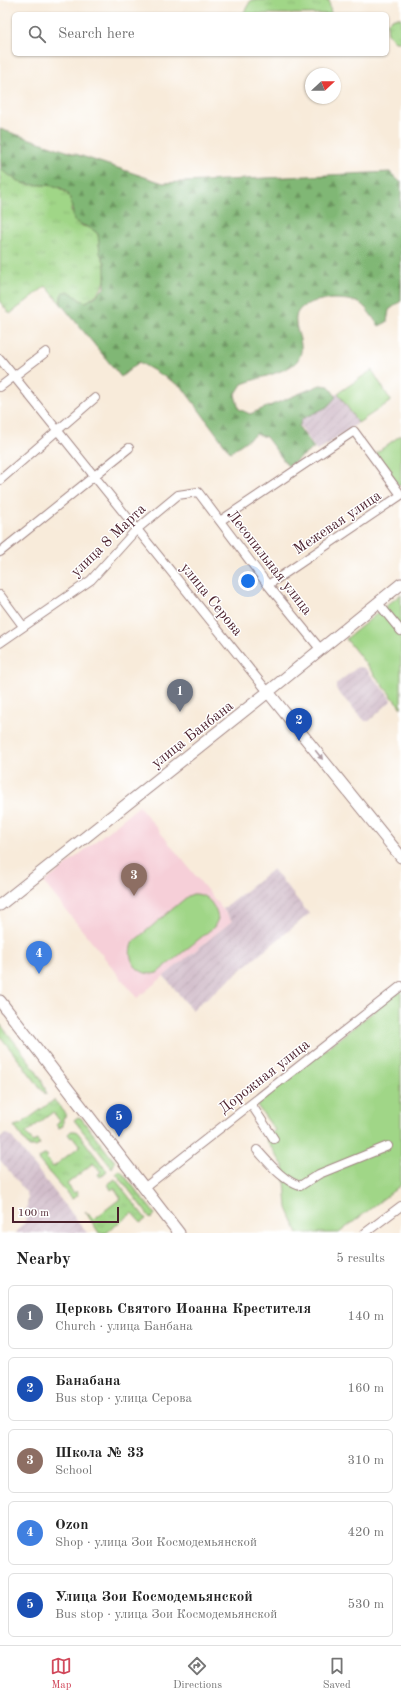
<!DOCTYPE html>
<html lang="en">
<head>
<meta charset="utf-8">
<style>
	body { margin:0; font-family:"Old Standard TT",serif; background:#f6f6f6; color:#222 }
	.compass { position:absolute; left:305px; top:68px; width:36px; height:36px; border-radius:50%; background:#fff; box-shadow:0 1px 3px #0004; rotate:68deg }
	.scale { position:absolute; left:12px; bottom:10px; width:107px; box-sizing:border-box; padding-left:4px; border:2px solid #4a1f2b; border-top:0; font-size:11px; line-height:14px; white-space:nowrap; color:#4a1f2b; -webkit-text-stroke:3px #fff; paint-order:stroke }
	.you { position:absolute; left:248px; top:581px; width:14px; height:14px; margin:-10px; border:3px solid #fff; border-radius:50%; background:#1a73e8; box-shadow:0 0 0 6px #1a73e833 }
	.badge { display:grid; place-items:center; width:26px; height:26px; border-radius:50%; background:#d1495b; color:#fff; font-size:13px; font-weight:700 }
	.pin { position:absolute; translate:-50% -33px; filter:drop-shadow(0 1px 2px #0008) }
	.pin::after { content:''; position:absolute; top:21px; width:14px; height:12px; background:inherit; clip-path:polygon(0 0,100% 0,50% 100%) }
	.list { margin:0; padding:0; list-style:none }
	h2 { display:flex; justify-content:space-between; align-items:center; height:52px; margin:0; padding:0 16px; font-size:17px }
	h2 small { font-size:13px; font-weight:400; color:#767676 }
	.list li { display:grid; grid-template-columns:26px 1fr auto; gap:12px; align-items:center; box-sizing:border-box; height:64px; margin:0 8px 8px; padding:0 8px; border:1px solid #e0e0e0; border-radius:6px }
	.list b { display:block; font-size:15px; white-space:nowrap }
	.list p { margin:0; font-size:13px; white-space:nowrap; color:#767676 }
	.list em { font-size:13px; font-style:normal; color:#767676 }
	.icon { flex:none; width:22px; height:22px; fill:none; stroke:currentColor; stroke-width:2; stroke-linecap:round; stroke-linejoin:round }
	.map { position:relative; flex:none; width:401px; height:1233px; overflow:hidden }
	.search { position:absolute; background:#fff; box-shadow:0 1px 3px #0004; left:12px; right:12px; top:12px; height:44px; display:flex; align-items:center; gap:10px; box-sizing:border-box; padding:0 14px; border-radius:6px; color:#767676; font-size:15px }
	.sheet { height:412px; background:#fff }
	nav { display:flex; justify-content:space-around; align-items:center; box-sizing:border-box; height:56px; border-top:1px solid #e0e0e0; background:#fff; font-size:11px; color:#767676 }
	nav a { display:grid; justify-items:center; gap:2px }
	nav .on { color:#d1495b }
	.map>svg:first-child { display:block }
	.built { fill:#f6cfd8 }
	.industrial { fill:url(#industrial-furrows) }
	.grass { fill:url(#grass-tufts); stroke:#757a59 }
	.forest { fill:url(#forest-firs); stroke:#656b50 }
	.green { fill:#a0d687; stroke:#757a59 }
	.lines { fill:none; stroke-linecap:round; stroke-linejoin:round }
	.street-casing { stroke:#a18582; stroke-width:10 }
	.secondary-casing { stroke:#a18582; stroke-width:13 }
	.street { stroke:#fff; stroke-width:8 }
	.secondary { stroke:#fff; stroke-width:11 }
	.oneway { fill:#ae9aa0 }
	.labels { text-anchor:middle; stroke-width:3; stroke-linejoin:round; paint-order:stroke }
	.street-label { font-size:15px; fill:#4a1f2b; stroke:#fff }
</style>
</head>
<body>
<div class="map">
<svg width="401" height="1233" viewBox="0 0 401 1233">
	<defs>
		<pattern id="industrial-furrows" width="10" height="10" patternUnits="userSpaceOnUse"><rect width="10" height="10" fill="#d1bdca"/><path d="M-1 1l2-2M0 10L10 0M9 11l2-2" fill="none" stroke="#b5a2ae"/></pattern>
		<pattern id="grass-tufts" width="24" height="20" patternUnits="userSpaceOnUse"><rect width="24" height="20" fill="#a0d687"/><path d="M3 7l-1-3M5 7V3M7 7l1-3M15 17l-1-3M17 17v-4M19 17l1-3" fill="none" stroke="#8bb775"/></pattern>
		<pattern id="forest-firs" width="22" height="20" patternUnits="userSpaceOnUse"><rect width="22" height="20" fill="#80b774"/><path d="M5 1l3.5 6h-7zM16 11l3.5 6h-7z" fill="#6b945f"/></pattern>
	</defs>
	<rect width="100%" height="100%" fill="#fff"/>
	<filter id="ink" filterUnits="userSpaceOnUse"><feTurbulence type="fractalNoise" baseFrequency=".025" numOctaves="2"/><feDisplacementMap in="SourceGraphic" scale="8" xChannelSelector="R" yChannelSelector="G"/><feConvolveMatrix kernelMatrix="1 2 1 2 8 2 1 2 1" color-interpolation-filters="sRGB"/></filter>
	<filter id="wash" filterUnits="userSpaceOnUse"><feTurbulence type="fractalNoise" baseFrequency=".012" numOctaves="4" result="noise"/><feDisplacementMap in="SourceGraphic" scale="16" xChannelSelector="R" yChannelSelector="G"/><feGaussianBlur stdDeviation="0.9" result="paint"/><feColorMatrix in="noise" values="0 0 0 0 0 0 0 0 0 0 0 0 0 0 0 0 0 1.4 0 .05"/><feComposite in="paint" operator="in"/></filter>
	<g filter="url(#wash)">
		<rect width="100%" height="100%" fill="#f8ebda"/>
		<!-- built -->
		<path class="built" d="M139,806L232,921L137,998L44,883Z"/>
		<!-- industrial -->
		<path class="industrial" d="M338,393L358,423L317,451L297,421Z
			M358,667L365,668L389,696L391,701L369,721H365L338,692L336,688V684Z
			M273,869L309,914L192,1010L164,976L232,921L223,909Z
			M6,1134L10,1135L87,1233H16L25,1222L28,1197L26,1192L0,1160V1137Z"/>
		<!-- grass -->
		<path class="grass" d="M251,0H329L331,14H243Z
			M394,18H401V42H395L388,34L387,23Z
			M0,169L23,183L56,186L67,193L72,202L71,211L82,226L91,228L98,234C100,240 99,246 100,252C101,256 104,260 105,264C109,282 101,293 86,302L80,300L70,292L61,296V304L46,286L10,314L0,302Z
			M0,1024C11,1038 47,1079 46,1095L0,1036Z
			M54,1100L67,1115L63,1118V1126L59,1128L56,1125L60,1121L53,1112L26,1133L33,1142L37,1140L40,1144L36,1147H29L14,1126L21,1124Z
			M78,1117L81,1118L115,1162L112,1168L74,1120Z
			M71,1131H76L78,1133L107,1171L100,1177L98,1174L101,1172L93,1163L67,1184L74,1193L76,1191L78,1195L72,1199L40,1162L39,1158L46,1154L48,1156L46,1158L53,1167L80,1146L73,1137L71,1138L68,1134Z
			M120,1170L155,1214L151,1219L116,1173Z
			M115,1179L146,1219L141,1223L132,1213L106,1233H99L85,1211L94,1219L121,1198L114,1188L111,1190L108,1184Z"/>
		<!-- forest -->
		<path class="forest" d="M0,129L163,183L390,172L398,180L401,181V301L389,310L387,322L379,326C374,320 368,309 361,304C348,296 299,296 296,317C294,332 308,346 297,361C288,372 257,378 242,384L235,395L239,409L250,414L320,385L329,386L336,397L327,407L302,419L299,427L314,448L288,466L266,437L256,434L230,452L182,387L139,362L121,377L61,304V296L63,292H70L80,300L86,302L96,296L105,287V263L100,253L98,234C91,227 83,226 74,221C72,213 73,201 68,194C57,180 37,188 23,183C15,180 8,174 1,170Z"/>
		<!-- green -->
		<path class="green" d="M372,370L391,401L358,423L338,393Z
			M401,435V485L399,486L376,453Z
			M401,594V708L346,639Z
			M193,894C207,893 216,906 218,919L214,927L157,973C139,978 124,959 133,942L188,896Z
			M401,990V1185L339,1233H298L287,1208L284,1167L266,1139L275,1130L256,1104Z"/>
	</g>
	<g filter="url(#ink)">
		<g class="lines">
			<defs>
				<path id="street" d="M0,359L268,692
					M0,387L46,352
					M0,480L95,398
					M220,521L354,431L401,495
					M0,552L129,448
					M268,585L401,495
					M0,595L23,626
					M378,603L401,631
					M0,643L91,580L136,530L178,495L198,492L268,585L321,650
					M251,1104L274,1139
					M257,1150C270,1164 282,1180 300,1186L319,1174L388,1146
					M144,1188L401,986
					M365,1233L401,1206"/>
				<path id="secondary" d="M268,692L401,857
					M0,905L268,692L401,584
					M0,1001L179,1233"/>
			</defs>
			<!-- street casing -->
			<use href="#street" class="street-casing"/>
			<!-- secondary casing -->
			<use href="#secondary" class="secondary-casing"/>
			<!-- street -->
			<use href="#street" class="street"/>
			<!-- secondary -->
			<use href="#secondary" class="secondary"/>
		</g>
		<!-- one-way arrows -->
		<defs><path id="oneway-solid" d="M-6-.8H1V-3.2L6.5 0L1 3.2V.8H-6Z"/></defs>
		<use class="oneway" href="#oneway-solid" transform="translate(319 755) rotate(51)"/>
	</g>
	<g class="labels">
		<!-- street labels -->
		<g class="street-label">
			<text transform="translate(337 522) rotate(-34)" y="5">Межевая улица</text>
			<text transform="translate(108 540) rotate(-44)" y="5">улица 8 Марта</text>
			<text transform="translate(270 562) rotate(52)" y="5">Лесопильная улица</text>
			<text transform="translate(212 599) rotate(51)" y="5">улица Серова</text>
			<text transform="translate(192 734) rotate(-38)" y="5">улица Банбана</text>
			<text transform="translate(264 1076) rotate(-38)" y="5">Дорожная улица</text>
		</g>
	</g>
</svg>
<svg class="compass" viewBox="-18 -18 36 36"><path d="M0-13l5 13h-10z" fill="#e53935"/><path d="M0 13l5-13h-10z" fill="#767676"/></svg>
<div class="scale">100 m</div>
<div class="you"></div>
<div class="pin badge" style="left:180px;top:712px;background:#6b7280">1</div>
<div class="pin badge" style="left:299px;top:741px;background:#1a4fb4">2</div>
<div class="pin badge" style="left:134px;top:896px;background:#8d6e63">3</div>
<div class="pin badge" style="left:39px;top:974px;background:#3f7fe0">4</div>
<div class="pin badge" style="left:119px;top:1137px;background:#1a4fb4">5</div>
<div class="search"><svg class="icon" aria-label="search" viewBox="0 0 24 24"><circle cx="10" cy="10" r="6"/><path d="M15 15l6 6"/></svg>Search here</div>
</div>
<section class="sheet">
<h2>Nearby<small>5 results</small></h2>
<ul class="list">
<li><span class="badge" style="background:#6b7280">1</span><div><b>Церковь Святого Иоанна Крестителя</b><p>Church · улица Банбана</p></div><em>140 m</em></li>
<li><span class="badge" style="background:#1a4fb4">2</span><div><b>Банабана</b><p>Bus stop · улица Серова</p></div><em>160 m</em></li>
<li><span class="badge" style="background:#8d6e63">3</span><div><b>Школа № 33</b><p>School</p></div><em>310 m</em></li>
<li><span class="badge" style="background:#3f7fe0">4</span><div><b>Ozon</b><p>Shop · улица Зои Космодемьянской</p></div><em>420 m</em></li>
<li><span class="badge" style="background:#1a4fb4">5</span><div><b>Улица Зои Космодемьянской</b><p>Bus stop · улица Зои Космодемьянской</p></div><em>530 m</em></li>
</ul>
</section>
<nav>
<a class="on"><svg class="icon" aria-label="map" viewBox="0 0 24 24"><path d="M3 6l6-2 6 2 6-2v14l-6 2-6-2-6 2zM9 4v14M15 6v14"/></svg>Map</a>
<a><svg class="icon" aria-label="directions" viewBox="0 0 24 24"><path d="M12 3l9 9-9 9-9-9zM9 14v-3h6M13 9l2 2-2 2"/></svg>Directions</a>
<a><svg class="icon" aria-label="saved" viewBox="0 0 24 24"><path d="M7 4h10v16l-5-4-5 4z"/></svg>Saved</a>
</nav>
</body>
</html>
